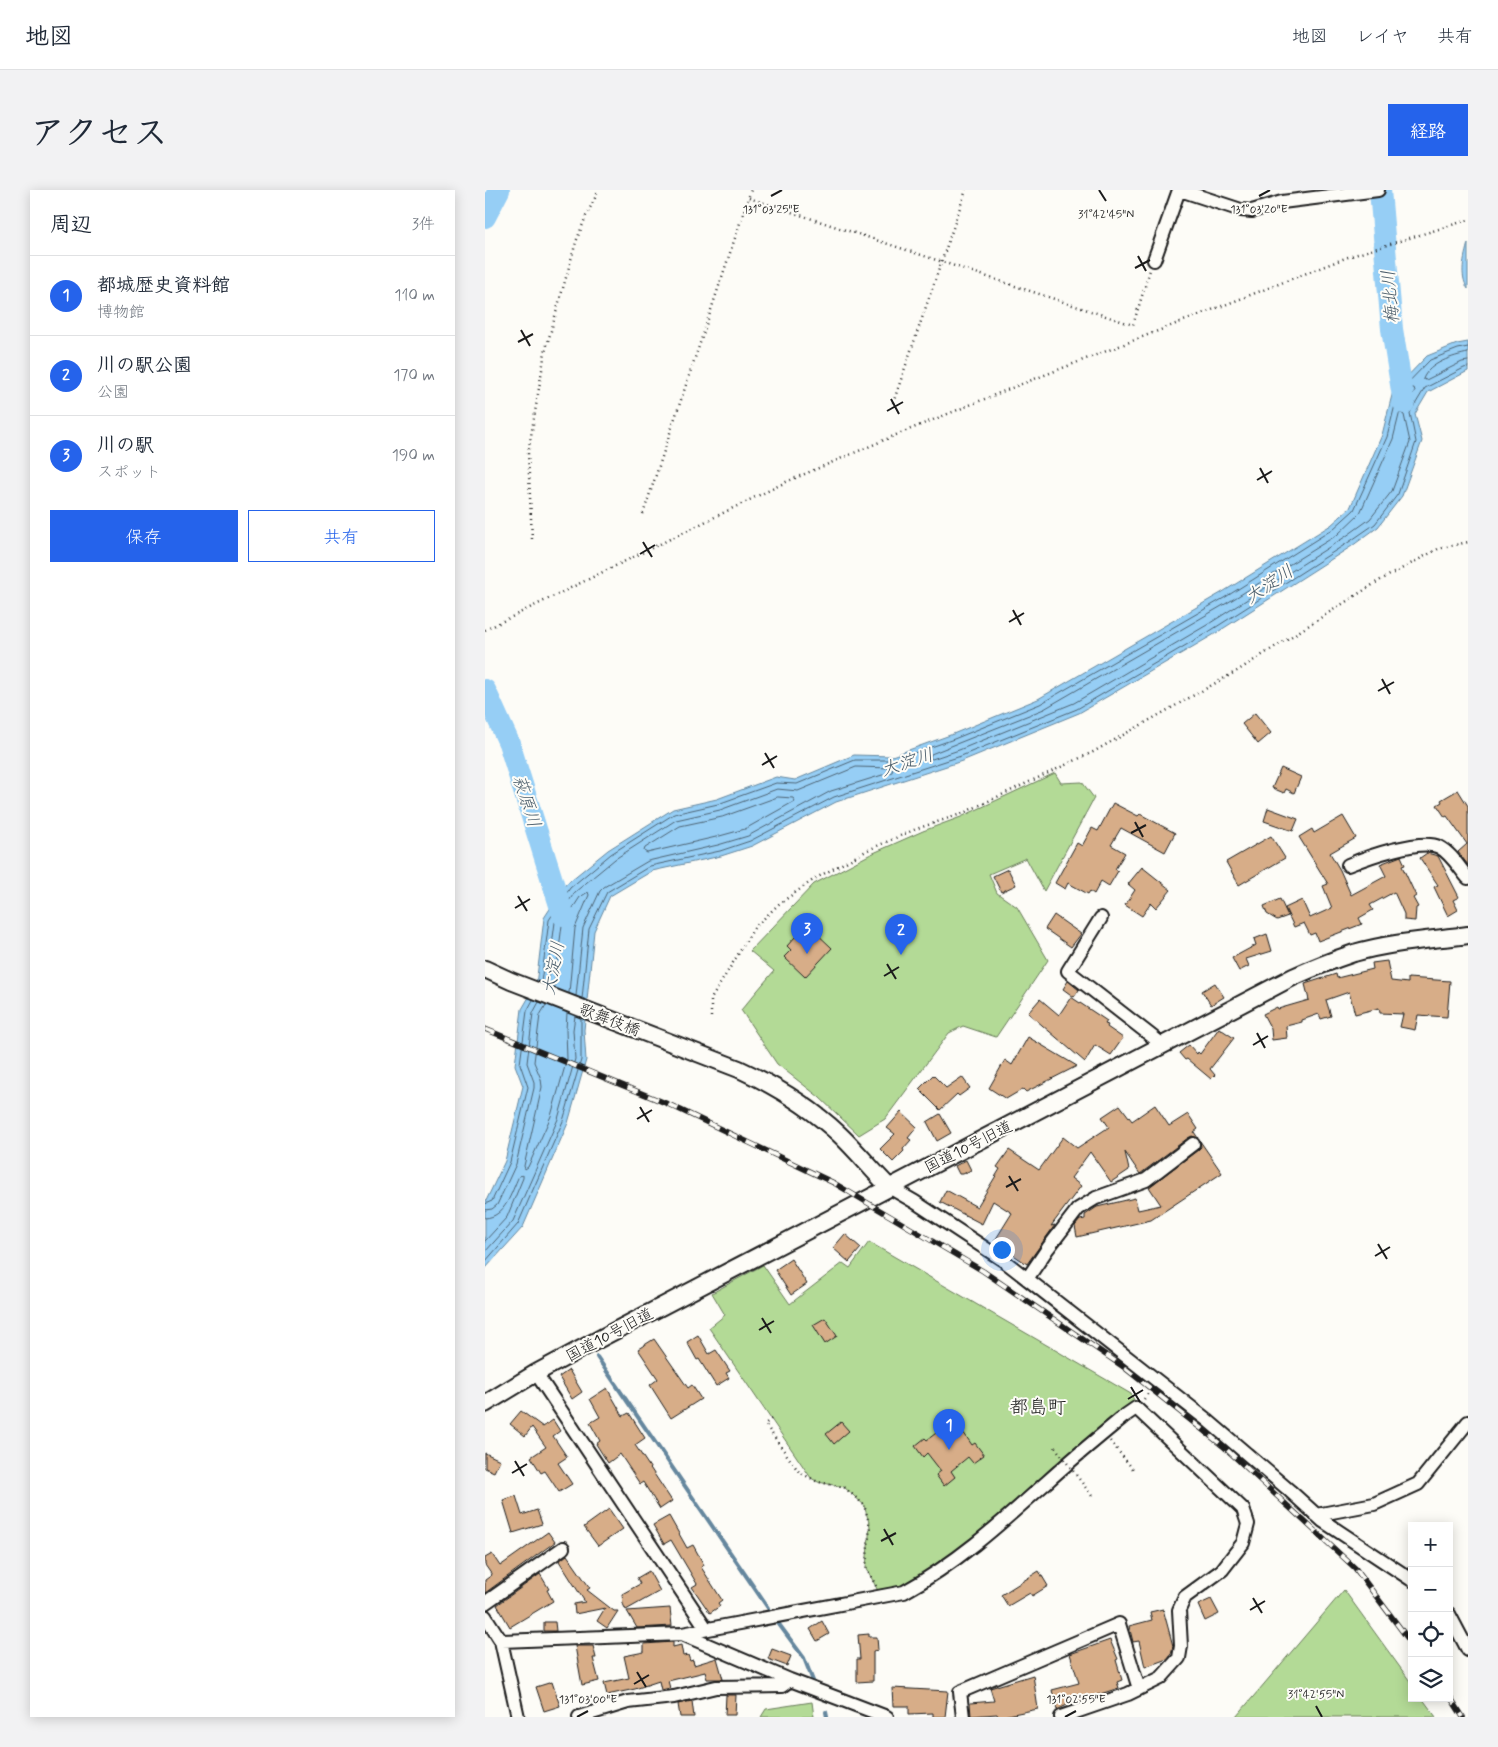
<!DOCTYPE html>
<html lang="ja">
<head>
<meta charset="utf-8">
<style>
	body { margin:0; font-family:Mynerve,"Klee One",sans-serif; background:#f2f2f3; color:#1f2937 }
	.controls { position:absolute; right:15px; bottom:15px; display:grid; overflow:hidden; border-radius:0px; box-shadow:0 2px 12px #0003 }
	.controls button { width:45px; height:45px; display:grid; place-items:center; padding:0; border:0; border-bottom:1px solid #e0e1e3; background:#fff; color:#1f2937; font:25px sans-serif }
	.you { position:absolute; left:516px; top:1059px; width:18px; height:18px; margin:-12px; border:4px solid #fff; border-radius:50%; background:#1a73e8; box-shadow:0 0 0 8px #1a73e833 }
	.badge { display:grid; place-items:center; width:32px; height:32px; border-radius:50%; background:#2563eb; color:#fff; font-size:16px; font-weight:700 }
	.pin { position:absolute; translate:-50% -41px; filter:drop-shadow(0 1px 2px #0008) }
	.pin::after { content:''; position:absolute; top:26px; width:18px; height:15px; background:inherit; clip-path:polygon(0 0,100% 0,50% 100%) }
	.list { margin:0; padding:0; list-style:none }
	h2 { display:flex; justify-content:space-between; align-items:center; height:65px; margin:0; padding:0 20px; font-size:21px }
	h2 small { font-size:16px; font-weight:400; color:#747a83 }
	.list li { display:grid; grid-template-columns:32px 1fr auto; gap:15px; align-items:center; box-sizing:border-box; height:80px; padding:0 20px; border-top:1px solid #e0e1e3 }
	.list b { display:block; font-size:19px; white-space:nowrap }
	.list p { margin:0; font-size:16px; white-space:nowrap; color:#747a83 }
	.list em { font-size:16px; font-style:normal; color:#747a83 }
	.actions { display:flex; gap:10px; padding:15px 20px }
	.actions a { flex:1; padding:11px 0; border:1px solid #2563eb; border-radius:0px; text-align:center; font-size:18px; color:#2563eb }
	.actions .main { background:#2563eb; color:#fff }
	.icon { flex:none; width:28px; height:28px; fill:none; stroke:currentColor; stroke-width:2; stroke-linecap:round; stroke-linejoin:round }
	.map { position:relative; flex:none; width:983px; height:1527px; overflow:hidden; border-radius:0px }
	header { display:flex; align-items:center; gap:30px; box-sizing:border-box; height:70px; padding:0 25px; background:#fff; border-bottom:1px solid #e0e1e3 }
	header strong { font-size:24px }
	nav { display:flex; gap:28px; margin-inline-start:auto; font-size:18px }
	.intro { display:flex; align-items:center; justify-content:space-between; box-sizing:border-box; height:120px; padding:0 30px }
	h1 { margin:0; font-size:35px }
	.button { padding:12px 22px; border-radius:0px; background:#2563eb; color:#fff; font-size:18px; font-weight:700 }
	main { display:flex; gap:30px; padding:0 30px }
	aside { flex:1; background:#fff; border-radius:0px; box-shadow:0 2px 12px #0003 }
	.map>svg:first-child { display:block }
	.green { fill:#b3da96; stroke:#687b59 }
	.water { fill:#96cef5; stroke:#65879e }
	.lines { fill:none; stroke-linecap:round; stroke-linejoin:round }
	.shore { stroke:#4d6373; stroke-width:1 }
	.stream { stroke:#65879e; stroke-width:4 }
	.river { stroke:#96cef5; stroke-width:22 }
	.building { fill:#d7ad88; stroke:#1c1c1c }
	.minor-casing { stroke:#1c1c1c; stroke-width:16 }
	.tertiary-casing { stroke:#1c1c1c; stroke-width:20 }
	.path { stroke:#1c1c1c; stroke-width:2.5; stroke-dasharray:1 4; stroke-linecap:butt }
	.minor { stroke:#fdfcf7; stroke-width:12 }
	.tertiary { stroke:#fdfcf7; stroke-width:16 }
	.rail-casing { stroke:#1c1c1c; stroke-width:5.5 }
	.rail { stroke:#fdfcf7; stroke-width:4; stroke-dasharray:11; stroke-linecap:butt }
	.path-bridge { stroke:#1c1c1c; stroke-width:2.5; stroke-dasharray:1 4; stroke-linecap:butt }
	.ticks { fill:none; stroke:#1c1c1c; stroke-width:2 }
	.labels { text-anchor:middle; stroke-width:4; stroke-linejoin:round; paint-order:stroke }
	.street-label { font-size:16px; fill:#1c1c1c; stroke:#fdfcf7 }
	.water-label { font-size:18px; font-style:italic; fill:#475a68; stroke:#fdfcf7 }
	.quarter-label { font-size:19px; fill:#1c1c1c; stroke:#fdfcf7 }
	.ticks-label { font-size:12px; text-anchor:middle; fill:#1c1c1c; stroke:#fdfcf7; stroke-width:4; stroke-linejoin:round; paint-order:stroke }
</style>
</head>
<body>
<header>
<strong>地図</strong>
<nav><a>地図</a><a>レイヤ</a><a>共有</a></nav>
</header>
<div class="intro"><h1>アクセス</h1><a class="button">経路</a></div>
<main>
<aside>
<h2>周辺<small>3件</small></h2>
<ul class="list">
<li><span class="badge">1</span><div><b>都城歴史資料館</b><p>博物館</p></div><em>110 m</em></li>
<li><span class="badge">2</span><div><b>川の駅公園</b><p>公園</p></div><em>170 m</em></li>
<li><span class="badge">3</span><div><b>川の駅</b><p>スポット</p></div><em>190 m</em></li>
</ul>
<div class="actions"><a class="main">保存</a><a>共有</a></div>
</aside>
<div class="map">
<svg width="983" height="1527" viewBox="0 0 983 1527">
	<rect width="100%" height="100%" fill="#fdfcf7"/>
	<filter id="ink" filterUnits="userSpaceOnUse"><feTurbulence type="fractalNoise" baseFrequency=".02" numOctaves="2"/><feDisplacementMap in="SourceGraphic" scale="10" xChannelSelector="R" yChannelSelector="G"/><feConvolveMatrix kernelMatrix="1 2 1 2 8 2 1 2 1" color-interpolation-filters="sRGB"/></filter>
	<g filter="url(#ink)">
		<!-- green -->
		<path class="green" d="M570,583L576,593L597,592L609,608L559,701L541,668L504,684L512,703L532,717L563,770L511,847L478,836L464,843L400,929L374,945L334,907L292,874L256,820L289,781L265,761L329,694L384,665L438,641L476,627Z
			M384,1052L646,1204L653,1218L447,1386L396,1407L381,1377L385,1336L379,1315L359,1297L333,1292L326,1288L224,1138L240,1125L227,1103L278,1075L305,1114L358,1073L365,1078Z
			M859,1400L927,1494V1508H937L951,1527H751Z
			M327,1512L329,1527H276L281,1519Z"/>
		<!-- water -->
		<path class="water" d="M983,53V99C974,85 979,68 983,53Z
			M983,152V181L943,202L930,224L937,251L917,306L893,337L867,356L728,445L594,523L477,571L351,612L267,656L236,666L167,681L125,706L109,741L99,840L101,870L83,933L38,1037L0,1079V1013L20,971L38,896L30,875L37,819L51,795L59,728L81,694L123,660L188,619L232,609L291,587L310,590L369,565L407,566L468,544L553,509L736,403L846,335L865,318L897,245L908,201L942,166L972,154Z"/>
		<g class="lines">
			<!-- shore -->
			<path class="shore" d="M983,163C968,166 944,173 938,189L941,190L977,172L983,171
				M926,198H929L930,201L920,218L917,219L916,217L918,207Z
				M916,223L919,225L925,252L907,301L885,329L860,347L722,435L589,513L474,560L447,569L445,568L446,564L559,519L742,413L852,345L875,323L908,249L914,225Z
				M293,607L308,608L310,611L260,639L231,647L162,663L159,661L160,658L195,636L237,627Z
				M56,793L64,730L85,698L126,664L189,624L233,614L291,593L312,594L370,570H409L469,549L555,514L739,408L848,339L869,320L902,247L913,203L945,170L973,159L983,157
				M62,795L70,732L90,702L130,669L191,630L235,620L292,599L313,601L371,577L408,578L407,582L346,601L263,646L233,655L163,671L119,697L115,701L98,738L91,806
				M69,798L77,735L95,707L103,702L104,705L90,738L84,803
				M97,809L104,739L122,702L165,676L235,661L265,651L349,607L476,566L592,519L725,441L864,352L890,334L913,304L931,252L925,223L940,198L979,178L983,177
				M61,815L55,825L49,872L56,889L57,897L39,976L40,979L43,977L66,926L82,869L81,840L82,823
				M0,1014L7,1011L25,972L43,897L35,874L42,821L48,810
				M0,1020L7,1019L12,1015L31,974L49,898V892L42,873L48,823L54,812
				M0,1028C21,1027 26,1002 34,986L38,985V988L22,1027L0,1051
				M0,1062L28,1031L73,929L90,869L88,840L90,826
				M0,1072L33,1034L78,931L96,870V828"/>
			<!-- stream -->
			<path class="stream" d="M112,1167L283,1418
				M293,1433L319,1468L330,1496
				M341,1522L342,1527"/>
			<!-- river -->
			<path class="river" d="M895,0L907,139L919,213
				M0,27L14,0
				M0,500L24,553L78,725"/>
		</g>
		<!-- building -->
		<path class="building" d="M770,523L786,543L773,554L757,534Z
			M796,578L816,587L809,603L801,599L799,603L787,598Z
			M973,600L983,616V675L973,662L982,654L962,626L960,627L952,615L957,612L956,610Z
			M628,613L653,626L655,624L690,643L680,662L636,638L626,655L640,663L630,679L633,681L624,696L616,691L609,704L605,701L603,704L583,693L580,699L570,693L592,653L597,656L607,638L613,641Z
			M783,618L813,629L808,641L779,631Z
			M858,626L871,648L845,663L855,680L866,705L901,686L895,674L916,666L920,675L917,676L931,706L928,708L933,717L931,718L930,731L919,730V724L909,702L885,715L888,720L874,728L877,734L833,751L830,743L825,745L819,733L809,737L800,718L817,710L825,728L847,718L838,696L843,694L814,647L827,639L829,643Z
			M786,646L800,668L754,695L741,672Z
			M942,663L953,666L974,707L968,710L973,720L963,726L949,697L953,695L935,668Z
			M657,677L686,700L671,718L666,713L657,726L640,715L650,700L643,694Z
			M523,679L531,695L516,702L508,686Z
			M795,709L803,726L792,730L782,724L779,716Z
			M569,725L596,744L586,757L560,739Z
			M327,739L347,758L320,787L299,767L306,760L302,756L311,746L312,748L318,741L322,745Z
			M782,744L787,761L761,769L764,776L754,781L747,768L771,755L769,749Z
			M902,771L906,791L923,793V788L965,791L962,827L933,825L930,840L915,837L918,824L895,823L894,818L870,824L864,802L841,810L846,826L836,829L834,824L817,830V832L801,836L802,848L787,850L786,839L778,824L792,817L793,819L824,810L820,794L851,784L852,788L888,779L887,773Z
			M583,791L594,800L589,807L578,799Z
			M730,793L739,807L726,815L717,801Z
			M586,807L622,831L620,834L623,835L622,837L638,848L626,865L610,855L600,872L543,823L555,809L574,825Z
			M734,838L749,848L725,879L730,885L726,889L702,869L700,870L694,863L704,855L712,864L713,862L715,864Z
			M543,847L592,876L541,902L538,899L521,909L504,898L520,870L527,875Z
			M448,885L461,898L477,887L485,898L474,906L472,904L455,920L434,899Z
			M635,915L647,931L670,915L684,936L703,924L713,939L709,942L713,948L707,946L703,948L655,984L640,962L644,980L626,992L605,962L586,988L596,996L566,1036L570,1035L542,1074L509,1052L527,1023L508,1011L497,1034L455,1012L461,1000L492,1017L515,979L512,977L524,960L554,980L578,947L592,958L624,937L617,927Z
			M416,922L432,937L423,948L426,950L418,959L419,961L408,972L395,959L410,944L402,938Z
			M455,924L466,943L452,951L442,932Z
			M715,951L737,983L666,1030L592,1047L590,1036L595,1030L600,1029V1025L612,1017L650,1008L653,1020L676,1015L664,997L713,960L716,957Z
			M481,970L486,980L478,984H474L470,976Z
			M360,1044L376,1058L364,1072L348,1058Z
			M306,1069L322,1094L306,1105L290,1080Z
			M340,1128L352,1146L340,1154L328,1135Z
			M213,1145L224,1164L231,1160L245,1181L241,1183L244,1188L231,1196L214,1169L212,1170L202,1152Z
			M169,1149L203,1198L207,1195L216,1209L186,1228L165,1195L173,1189L153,1159Z
			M84,1180L97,1202L87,1209L74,1187Z
			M122,1198L138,1226L144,1223L160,1248L150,1255L187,1311L175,1319L158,1292L155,1294L135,1264L123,1273L111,1254L115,1251L105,1233L115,1227L105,1209Z
			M36,1221L58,1237L68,1230L75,1241L68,1246L82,1267L73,1273L87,1294L74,1302L60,1281L56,1283L46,1267L61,1257L47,1237L40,1246L25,1234Z
			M468,1225L478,1237L476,1239L487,1255L490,1253L499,1265L488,1273L483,1267L466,1281L470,1287L459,1296L451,1285L456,1281L442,1263L438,1267L430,1256L440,1248L442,1250L459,1237L456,1234Z
			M356,1232L364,1241L349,1254L341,1244Z
			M0,1263L15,1270L9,1282L0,1278Z
			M31,1306L37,1325L52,1320L57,1334L28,1343L18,1310Z
			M124,1319L138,1339L113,1356L99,1337Z
			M184,1326L202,1358L208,1355L219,1375L216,1377L237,1410L233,1413L235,1416L225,1423L207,1397L212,1394L186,1350L179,1354L168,1335Z
			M63,1342L70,1352L0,1403V1390L7,1385L0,1375V1368L7,1364L15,1376Z
			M82,1365L105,1398L102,1400L129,1421H133L122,1438L112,1431L120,1418L90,1424L89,1414L100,1412L74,1371Z
			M164,1381L175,1401L141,1420L138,1414L137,1404L155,1394L152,1388Z
			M554,1381L563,1396L547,1406L545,1403L523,1416L516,1405Z
			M55,1384L64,1399L62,1400L68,1411L25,1437L12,1415Z
			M726,1409L734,1424L720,1431L713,1415Z
			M185,1418L187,1436L152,1438L142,1421Z
			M678,1419L688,1456L686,1464L682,1469L660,1477L654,1451L648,1452L644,1436L667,1430L665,1422Z
			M337,1431L344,1444L332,1451L325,1439Z
			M59,1432H70L71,1441H59Z
			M384,1444V1447H392L393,1460L388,1461V1491L372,1492V1469H375L373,1445Z
			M625,1450L633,1469L631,1470L637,1490L632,1492L634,1498L584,1514L572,1520L567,1500L594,1493L585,1464Z
			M188,1452V1457L196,1455L198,1466L203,1465L205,1471L208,1470L209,1475L232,1468L238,1489H222L220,1482L183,1491L185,1498L176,1500L174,1491L150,1499L122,1505L119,1493L144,1488L139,1466L159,1462V1454Z
			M90,1456H108L111,1468H108L114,1491L97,1495Z
			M287,1459L306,1466L302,1476L283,1469Z
			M548,1485L553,1519L513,1527L512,1524L486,1526L485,1513L509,1511L505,1498Z
			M67,1492L75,1516L59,1521L51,1497Z
			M407,1498L463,1501L460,1527H448V1523L424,1524V1516H408Z
			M241,1505H251L250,1525H240Z
			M207,1511L209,1527H195L193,1514Z"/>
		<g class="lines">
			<defs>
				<path id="minor" d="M695,0L756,20L767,21L797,12L893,0
					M669,70L694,0
					M863,675C882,667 936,648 954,657C966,663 975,679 983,688
					M616,728L583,781L678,855
					M404,997L430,1012L518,1070L721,1229L805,1301L838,1331L927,1390
					M542,1089L563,1058L593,1019L611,1008L661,990L708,954
					M51,1183L221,1438
					M831,1325L889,1314L933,1294L983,1232
					M0,1413L78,1358
					M964,1424L983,1460
					M0,1426L16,1451L33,1527
					M197,1444L305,1490L402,1527
					M16,1451L197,1444L419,1402C475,1371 516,1333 563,1291C587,1269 613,1248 638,1227L651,1218L758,1319L763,1334L758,1353L737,1380L700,1407L694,1420L696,1456L694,1468L676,1488L643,1504L576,1527
					M94,1527L143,1512L189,1507L231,1497L297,1496L305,1490
					M478,1527L475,1502L634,1434L654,1499"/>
				<path id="tertiary" d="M0,779L26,791L254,879C291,896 324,916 354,944C371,960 387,980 404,997
					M0,1214L51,1183L120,1146L808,787C828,778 848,770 869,763C906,752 945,750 983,745"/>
			</defs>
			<!-- minor casing -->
			<use href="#minor" class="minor-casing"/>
			<!-- tertiary casing -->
			<use href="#tertiary" class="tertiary-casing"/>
			<!-- path -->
			<path class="path" d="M264,8L648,135L665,80
				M408,213L481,0
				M158,324L266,0
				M47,349L43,264L60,162L91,52L101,26L114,0
				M0,440L301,292L411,245L534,195L863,67L983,30
				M226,827V809L269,738L294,714L331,688L383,660L431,639L476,624L608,562L752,481L892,392L953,359L983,352
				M659,1209L666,1199
				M286,1229L280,1234L314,1282L333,1292L359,1297L379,1315L385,1336L381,1377L391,1396
				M625,1251L648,1279"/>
			<!-- minor -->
			<use href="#minor" class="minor"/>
			<!-- tertiary -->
			<use href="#tertiary" class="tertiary"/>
			<defs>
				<path id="rail" d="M0,839L183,914L349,993L498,1081L640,1178L738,1256L870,1378L927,1454
					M964,1505L978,1527"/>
			</defs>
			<!-- rail casing -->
			<use href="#rail" class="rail-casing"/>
			<!-- rail -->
			<use href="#rail" class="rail"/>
			<!-- path-bridge -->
			<path class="path-bridge" d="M570,1257L607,1306"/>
		</g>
	</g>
	<!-- ticks -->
	<path class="ticks" d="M614,0L621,11M286,6L297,0M774,6L785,0M653,66L661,81M650,78L665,70M36,140L45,156M33,152L48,144M406,209L414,224M402,221L418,212M775,278L783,293M772,290L787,281M158,352L167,367M155,364L170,355M528,420L536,435M524,432L539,423M897,489L905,504M893,501L909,492M280,563L289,578M277,575L292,566M650,632L658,647M646,643L661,635M33,706L42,721M30,718L45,709M402,774L411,789M399,786L414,777M772,843L780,858M768,855L783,846M155,917L164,932M152,929L167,920M524,986L533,1001M521,997L536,989M893,1054L902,1069M890,1066L905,1057M277,1128L286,1143M274,1140L289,1131M646,1197L655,1212M643,1209L658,1200M30,1271L39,1286M27,1283L42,1274M399,1339L408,1355M396,1351L411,1343M768,1408L777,1423M765,1420L780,1411M152,1482L161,1497M149,1494L164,1485M831,1516L837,1527M92,1527L103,1521M580,1527L591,1521"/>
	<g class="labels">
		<!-- street labels -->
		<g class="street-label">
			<text transform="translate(125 829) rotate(21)" y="6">歌舞伎橋</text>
			<text transform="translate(483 956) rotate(-27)" y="6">国道10号旧道</text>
			<text transform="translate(124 1144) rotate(-28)" y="6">国道10号旧道</text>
		</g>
		<!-- water labels -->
		<g class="water-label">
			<text transform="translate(905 107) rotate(-95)" y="6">梅北川</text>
			<text transform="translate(784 394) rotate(-34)" y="6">大淀川</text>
			<text transform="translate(422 572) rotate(-18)" y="6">大淀川</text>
			<text transform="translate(42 611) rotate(72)" y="6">萩原川</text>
			<text transform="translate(68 778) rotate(-79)" y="6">大淀川</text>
		</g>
		<!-- quarter labels -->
		<g class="quarter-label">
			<text x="553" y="1223">都島町</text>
		</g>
	</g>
	<g class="ticks-label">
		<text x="286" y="23">131°03'25"E</text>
		<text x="774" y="23">131°03'20"E</text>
		<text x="621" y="28">31°42'45"N</text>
		<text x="831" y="1508">31°42'55"N</text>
		<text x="103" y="1513">131°03'00"E</text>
		<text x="591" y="1513">131°02'55"E</text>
	</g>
</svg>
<div class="controls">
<button>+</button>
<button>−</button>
<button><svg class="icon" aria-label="locate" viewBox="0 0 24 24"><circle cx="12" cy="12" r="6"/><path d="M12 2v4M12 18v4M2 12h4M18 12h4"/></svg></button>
<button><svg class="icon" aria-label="layers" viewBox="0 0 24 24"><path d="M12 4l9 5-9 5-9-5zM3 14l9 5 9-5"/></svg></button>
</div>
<div class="you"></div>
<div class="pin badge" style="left:464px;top:1260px">1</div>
<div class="pin badge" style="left:416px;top:765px">2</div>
<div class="pin badge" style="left:322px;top:764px">3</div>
</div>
</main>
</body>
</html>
